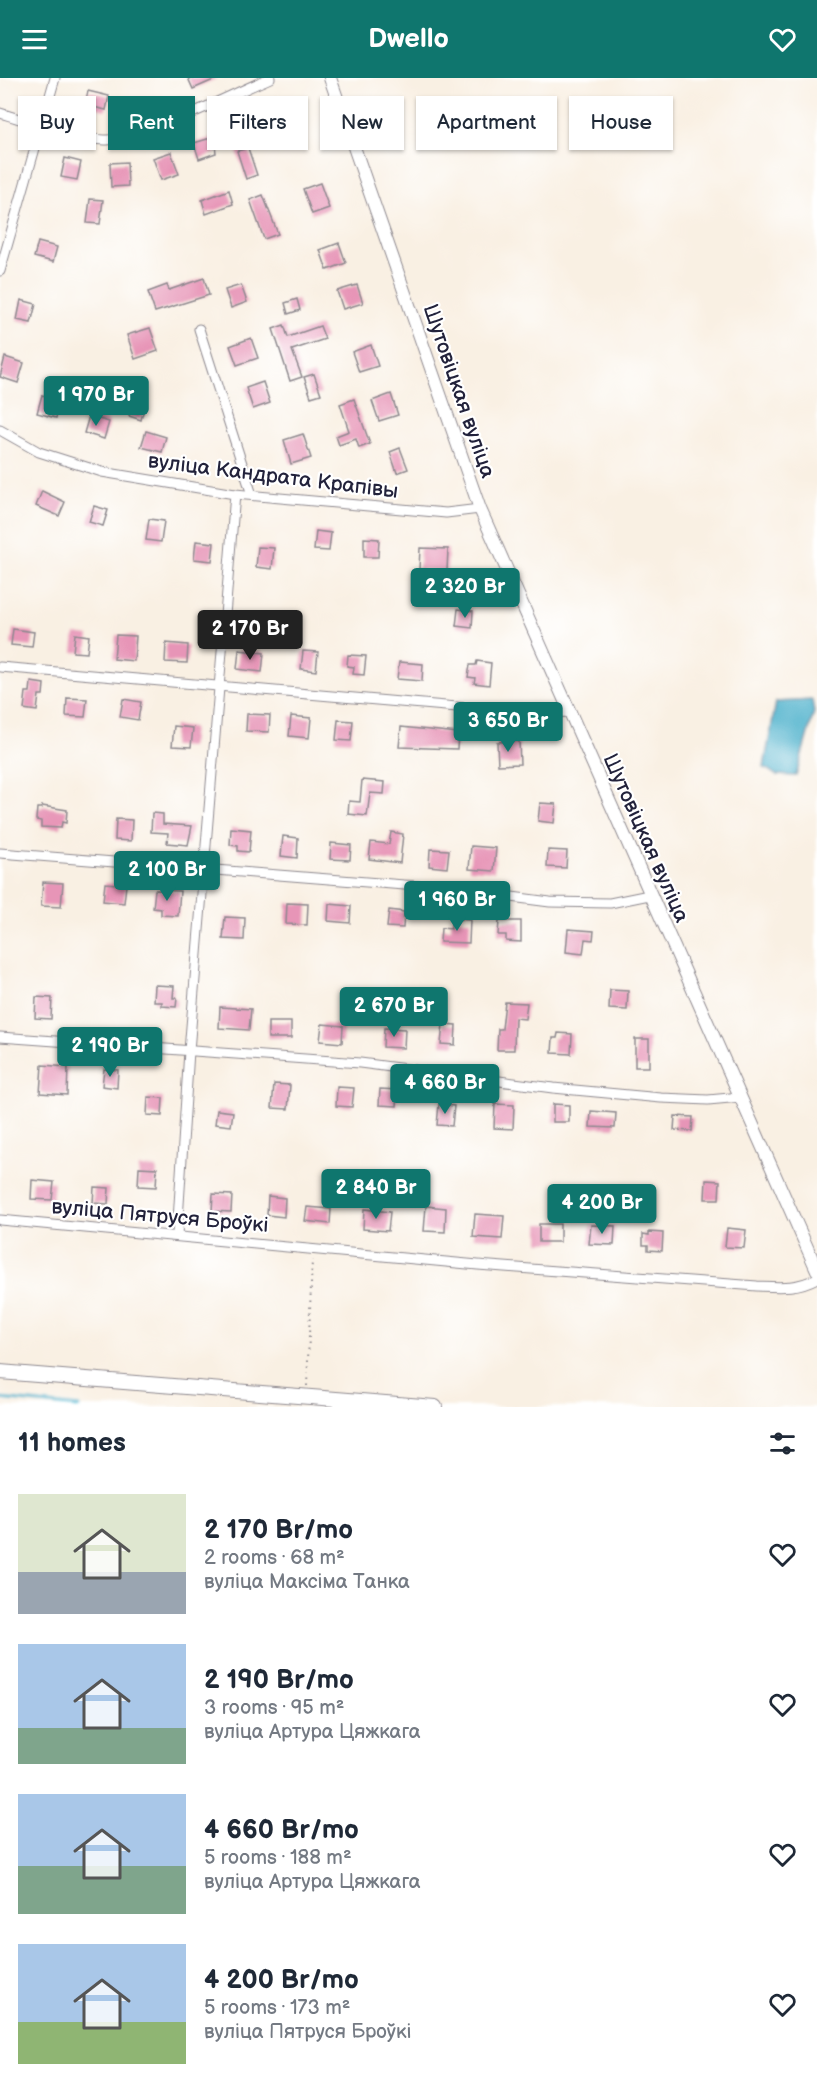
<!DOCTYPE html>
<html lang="en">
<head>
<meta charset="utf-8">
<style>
	:root { --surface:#fff; --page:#f2f2f3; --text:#1f2937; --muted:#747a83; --accent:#0f766e }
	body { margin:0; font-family:"Balsamiq Sans",sans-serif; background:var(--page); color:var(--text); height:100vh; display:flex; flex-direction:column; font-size:22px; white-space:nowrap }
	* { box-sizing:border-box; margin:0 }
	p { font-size:20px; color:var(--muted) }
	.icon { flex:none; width:33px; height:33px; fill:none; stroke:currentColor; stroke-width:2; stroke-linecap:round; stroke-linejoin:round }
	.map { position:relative; height:1329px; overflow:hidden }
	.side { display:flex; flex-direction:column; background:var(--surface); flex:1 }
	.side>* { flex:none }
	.top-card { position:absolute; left:18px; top:18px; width:782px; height:54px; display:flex; gap:12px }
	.price { position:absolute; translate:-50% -51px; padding:0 14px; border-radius:6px; background:var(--accent); color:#fff; font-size:20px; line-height:39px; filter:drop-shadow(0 2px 3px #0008) }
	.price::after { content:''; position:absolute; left:50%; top:36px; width:18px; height:14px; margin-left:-9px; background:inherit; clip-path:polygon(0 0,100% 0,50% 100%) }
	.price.selected { background:#222; color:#fff }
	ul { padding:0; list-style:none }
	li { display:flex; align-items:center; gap:18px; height:150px; padding:0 18px }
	li span { display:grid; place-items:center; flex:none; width:168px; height:120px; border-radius:0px; color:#555 }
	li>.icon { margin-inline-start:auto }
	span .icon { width:72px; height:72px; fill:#fffc; stroke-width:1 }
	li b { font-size:26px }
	h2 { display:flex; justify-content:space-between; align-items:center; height:72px; padding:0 18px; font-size:26px }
	.chip { padding:0 21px; border-radius:0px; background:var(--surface); box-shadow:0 2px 4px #0004; font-size:21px; line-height:54px }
	.chip.selected { background:var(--accent); color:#fff }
	header { display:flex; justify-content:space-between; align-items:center; height:78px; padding:0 18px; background:var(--accent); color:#fff; font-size:27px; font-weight:700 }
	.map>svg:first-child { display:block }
	.water { fill:#4cb0cb; stroke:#376983; stroke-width:1.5 }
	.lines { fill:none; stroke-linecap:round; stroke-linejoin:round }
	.stream { stroke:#4cb0cb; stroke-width:3 }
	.building { fill:#e795b7 }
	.street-casing { stroke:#8e898f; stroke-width:11 }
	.secondary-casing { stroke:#8e898f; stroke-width:14 }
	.primary-casing { stroke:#8e898f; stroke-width:16 }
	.path { stroke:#8e898f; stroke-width:2; stroke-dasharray:1.5 4.5; stroke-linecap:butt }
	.street { stroke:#fff; stroke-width:9 }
	.secondary { stroke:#fff; stroke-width:12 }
	.primary { stroke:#fff; stroke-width:14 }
	.labels { text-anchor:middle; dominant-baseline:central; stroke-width:4.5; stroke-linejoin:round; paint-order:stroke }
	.street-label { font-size:21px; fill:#22223b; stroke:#fff }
</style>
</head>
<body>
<header><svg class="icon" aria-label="menu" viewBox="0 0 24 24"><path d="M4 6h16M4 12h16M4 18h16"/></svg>Dwello<svg class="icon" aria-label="heart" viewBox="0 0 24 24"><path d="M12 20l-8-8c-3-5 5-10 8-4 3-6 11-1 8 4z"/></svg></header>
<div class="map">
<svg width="817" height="1329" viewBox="0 0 817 1329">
	<rect width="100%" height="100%" fill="#fff"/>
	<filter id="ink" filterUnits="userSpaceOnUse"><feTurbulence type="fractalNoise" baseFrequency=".0167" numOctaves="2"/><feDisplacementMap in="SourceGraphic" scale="12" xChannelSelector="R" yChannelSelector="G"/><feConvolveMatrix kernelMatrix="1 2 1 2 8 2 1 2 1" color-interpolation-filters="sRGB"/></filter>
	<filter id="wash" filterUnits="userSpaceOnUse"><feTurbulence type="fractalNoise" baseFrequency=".008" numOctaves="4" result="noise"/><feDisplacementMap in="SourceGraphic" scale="24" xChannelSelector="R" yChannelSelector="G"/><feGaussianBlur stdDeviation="1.35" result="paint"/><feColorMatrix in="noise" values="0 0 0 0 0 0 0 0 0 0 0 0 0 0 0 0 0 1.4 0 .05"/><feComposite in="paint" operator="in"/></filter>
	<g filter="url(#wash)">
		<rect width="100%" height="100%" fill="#f9f0e3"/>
		<path class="water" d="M812,622l2,12 -18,64 -20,-1 -12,-8 12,-65z"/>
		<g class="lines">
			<path class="stream" d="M0,1321l79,8"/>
		</g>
		<g id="blocks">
			<g class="building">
				<path d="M188,0h30l-25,11z"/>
				<path d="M88,13l21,5 -3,14 -21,-5z"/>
				<path d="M266,39l7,18 -16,6 -7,-18z"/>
				<path d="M214,59l2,16 -17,6 -5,-16z"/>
				<path d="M248,70l9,27 -11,4 -9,-28z"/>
				<path d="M171,74l8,22 -18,6 -8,-22z"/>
				<path d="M65,80l16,4 -4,18 -16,-3z"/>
				<path d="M127,84l1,24 -17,1 -1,-24z"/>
				<path d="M320,105l9,25 -17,6 -9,-25z"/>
				<path d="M229,112l4,14 -27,10 -4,-14z"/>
				<path d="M263,117l15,39 -14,5 -14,-39z"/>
				<path d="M90,121l13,1 -3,24 -13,-1z"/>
				<path d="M38,164l19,5 -4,15 -19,-5z"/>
				<path d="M339,165l7,20 -19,7 -7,-20z"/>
				<path d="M204,200l5,17 -54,17 -7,-20 19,-7 2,5z"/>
				<path d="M241,207l6,17 -16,6 -6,-18z"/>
				<path d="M357,207l6,18 -20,6 -6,-18z"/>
				<path d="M297,221l3,11 -12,4 -3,-11z"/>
				<path d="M21,222l15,4 -5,19 -14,-3z"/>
				<path d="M284,247l4,12 32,-11 5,13 -33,11 10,27 -12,4 -17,-52z"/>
				<path d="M150,250l8,23 -23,8 -8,-24z"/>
				<path d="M251,260l7,20 -21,7 -7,-19z"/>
				<path d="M371,267l7,21 -19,6 -7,-20z"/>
				<path d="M5,279l19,6 -6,20 -18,-6z"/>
				<path d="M314,296l7,20 -10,3 -7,-20z"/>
				<path d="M263,304l7,21 -17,6 -7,-21z"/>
				<path d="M391,316l7,21 -19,6 -7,-20z"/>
				<path d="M42,317l19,5 -5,18 -19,-5z"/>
				<path d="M133,319l13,4 -5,19 -12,-4z"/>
				<path d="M354,321l16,45 -11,4 -3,-9 -17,6 -3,-9 13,-5 -9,-27z"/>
				<path d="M89,338l20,6 -5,17 -20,-6z"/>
				<path d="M146,353l20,6 -4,15 -21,-5z"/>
				<path d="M303,356l8,24 -20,6 -7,-24z"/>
				<path d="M400,370l8,21 -11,4 -7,-21z"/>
				<path d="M42,413l23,11 -6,14 -23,-10z"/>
				<path d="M94,428l14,4 -5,16 -14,-4z"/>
				<path d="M149,441l15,2 -3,21 -15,-2z"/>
				<path d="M316,453l15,2 -2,18 -15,-1z"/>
				<path d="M364,460l15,1 -1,18h-14z"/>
				<path d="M196,463l18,2 -2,18 -18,-2z"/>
				<path d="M258,469l16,1 -2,21 -16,-2z"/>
				<path d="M420,470l28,1 -1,22 -28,-2z"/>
				<path d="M458,531l15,2 -1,17 -16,-2z"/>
				<path d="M13,551l21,3 -2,15 -21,-2z"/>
				<path d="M75,556l14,2 -2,17 -14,-1z"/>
				<path d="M116,557l20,1 -2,25 -20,-2z"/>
				<path d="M166,565l22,2 -1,18 -22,-1z"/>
				<path d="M239,572l25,3 -2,19 -25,-3z"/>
				<path d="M303,573l15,1 -2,19 -15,-2z"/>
				<path d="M348,577l18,1 -2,19 -11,-1 1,-7 -7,-1z"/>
				<path d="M477,583l14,2 -2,22 -15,-2 1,-5 -7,-1 2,-12h6z"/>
				<path d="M399,584l24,2 -1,17 -25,-2z"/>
				<path d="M31,604l13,2 -1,11h-4l-2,16 -13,-2 2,-17h4z"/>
				<path d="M67,620l20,1 -2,18 -19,-1z"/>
				<path d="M123,621l18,3 -3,18 -18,-3z"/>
				<path d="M247,636l23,1 -1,17 -23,-1z"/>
				<path d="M291,638l20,2 -2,20 -20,-2z"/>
				<path d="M338,642l15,1 -2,20 -15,-1z"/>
				<path d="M174,648l19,2 -2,19 -19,-1z"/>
				<path d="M401,649l57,6 -1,16 -58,-2z"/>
				<path d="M519,663l1,23 -22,1 -1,-23z"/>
				<path d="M362,702l23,2 -1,12 -14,-1 -3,23 -19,-2 1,-13 11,1z"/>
				<path d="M540,725l16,1 -2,19 -16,-2z"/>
				<path d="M42,728l25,4 -1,13 -4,-1 -1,6 -20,-1v-6l-5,-1 1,-12h5z"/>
				<path d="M152,735l11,1v10l29,2 -4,19 -21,-2 1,-10 -17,-1z"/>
				<path d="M116,741l16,1 -1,21 -16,-1z"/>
				<path d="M231,750l20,2 -2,22 -11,-1v-5l-8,-1z"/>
				<path d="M391,754l12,2 -3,29 -31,-4 2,-17 18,2z"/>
				<path d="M283,758l15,2 -1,20 -16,-2z"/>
				<path d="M331,765l20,2 -1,15 -20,-1z"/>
				<path d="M471,768l25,2 -2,23 -25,-2z"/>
				<path d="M430,771l19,1 -2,18 -18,-2z"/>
				<path d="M548,772l19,1 -1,17 -19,-1z"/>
				<path d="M43,804l20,1 -2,24 -20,-1z"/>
				<path d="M105,805l21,2 -2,18 -21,-2z"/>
				<path d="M155,812l25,1 -2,25 -17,-1v-6l-8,-1z"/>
				<path d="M287,825l21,1 -1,21 -21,-1z"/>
				<path d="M329,826l22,2 -1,17 -22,-2z"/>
				<path d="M389,832l15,2 -1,16 -16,-1z"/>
				<path d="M225,839l20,1 -1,22 -21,-1z"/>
				<path d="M451,841l19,1 -1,23 -29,-1 1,-14 10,1z"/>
				<path d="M499,843h22v21l-15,-1v-6h-8z"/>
				<path d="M568,851l26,2 -1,9 -8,-1 -2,15 -17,-2z"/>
				<path d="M155,907l19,1 -1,12h4l-1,9 -14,-1v-4h-8z"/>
				<path d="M610,912l18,1 -1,19 -18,-1z"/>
				<path d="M36,919l16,1 -1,21 -16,-1z"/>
				<path d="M505,924l22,1 -2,16 -10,-1 -1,32h-17l1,-21h4z"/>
				<path d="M220,929l31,2 -2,21 -30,-2z"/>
				<rect x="268" y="944" width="23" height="16"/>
				<path d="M322,946l21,2 -1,17 -22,-2z"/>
				<path d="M443,946l13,1 -1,20 -14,-1z"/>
				<path d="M384,950l21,1 -1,19 -21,-1z"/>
				<path d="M558,955l14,1 -1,20 -19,-1 1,-15h4z"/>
				<rect x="635" y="961" width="14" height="28"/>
				<path d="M42,987l26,2 -1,28 -27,-2z"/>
				<path d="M104,991l14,1 -1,18 -15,-2z"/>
				<path d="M274,1006l16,1 -2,24 -16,-1z"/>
				<path d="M337,1009l17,1 -2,19 -16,-1z"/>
				<path d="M380,1011l18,1 -1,16 -18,-1z"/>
				<path d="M148,1019l15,1 -1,18 -15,-1z"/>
				<path d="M439,1026l15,2 -2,20 -15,-1z"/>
				<path d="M495,1026l19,1 -1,24 -19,-1z"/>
				<path d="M553,1026l16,1v17h-16z"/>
				<path d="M217,1032l16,2 -2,14 -16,-2z"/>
				<path d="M591,1033l25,2 -1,15 -25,-1z"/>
				<path d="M675,1038l18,1 -1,14 -18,-1z"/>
				<path d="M139,1089l18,1 -1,19 -18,-1z"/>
				<path d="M32,1102l22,2 -2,18 -21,-1z"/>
				<path d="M706,1102l14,1 -1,18h-14z"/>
				<path d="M94,1109l15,1 -1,16 -15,-1z"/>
				<path d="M213,1116l19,1 -1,17 -19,-1z"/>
				<path d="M268,1118l17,2 -1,19 -17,-2z"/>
				<path d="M426,1128l20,2 -1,24 -21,-1z"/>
				<path d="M307,1129l24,2 -1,15 -25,-3z"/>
				<path d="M364,1131l26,3 -2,19 -25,-2z"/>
				<path d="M475,1136l29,2 -2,23 -29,-2z"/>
				<rect x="539" y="1146" width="21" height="18"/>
				<path d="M591,1147l24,1 -1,19 -25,-1z"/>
				<path d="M727,1150l19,2 -2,18 -19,-1z"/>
				<path d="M649,1154l14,1 -1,18 -14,-1v-5h-5v-11l6,1z"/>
			</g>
		</g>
	</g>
	<g filter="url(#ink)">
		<use href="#blocks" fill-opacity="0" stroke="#8e898f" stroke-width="1.5"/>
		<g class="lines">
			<defs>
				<g id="street">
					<path d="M0,35c28,8 80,28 107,27 41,-2 123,-45 163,-62"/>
					<path d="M0,193l55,-193"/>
					<path d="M199,251l53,166"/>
					<path d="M0,352l39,22 63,20 133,22 211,19 34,-4"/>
					<path d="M0,589l537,47 31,-2"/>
					<path d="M0,775l442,35 108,14 60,1 39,-8"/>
					<path d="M0,959l360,26 193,25 108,10 47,2 33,-3"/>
					<path d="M0,1142l478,45 279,21c22,1 40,3 60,-8"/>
					<path d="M177,1157l12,-184 46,-557"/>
				</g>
				<path id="secondary" d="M330,0l150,431 337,761"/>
				<path id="primary" d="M0,1294l435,35"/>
			</defs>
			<use href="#street" class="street-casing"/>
			<use href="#secondary" class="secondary-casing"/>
			<use href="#primary" class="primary-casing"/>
			<path class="path" d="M307,1308l5,-126"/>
			<use href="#street" class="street"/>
			<use href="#secondary" class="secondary"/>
			<use href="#primary" class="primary"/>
		</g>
	</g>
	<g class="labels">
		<g class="street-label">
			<text transform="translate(459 313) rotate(71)">Шутовіцкая вуліца</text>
			<text transform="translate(273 398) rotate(7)">вуліца Кандрата Крапівы</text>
			<text transform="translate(646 760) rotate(66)">Шутовіцкая вуліца</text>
			<text transform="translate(160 1138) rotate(5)">вуліца Пятруся Броўкі</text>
		</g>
	</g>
</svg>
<b class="price" style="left:96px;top:349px">1 970 Br</b>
<b class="price" style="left:465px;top:541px">2 320 Br</b>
<b class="price selected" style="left:250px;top:583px">2 170 Br</b>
<b class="price" style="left:508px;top:675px">3 650 Br</b>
<b class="price" style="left:167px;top:824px">2 100 Br</b>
<b class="price" style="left:457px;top:854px">1 960 Br</b>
<b class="price" style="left:394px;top:960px">2 670 Br</b>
<b class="price" style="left:110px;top:1000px">2 190 Br</b>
<b class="price" style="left:445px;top:1037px">4 660 Br</b>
<b class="price" style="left:376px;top:1142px">2 840 Br</b>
<b class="price" style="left:602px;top:1157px">4 200 Br</b>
<div class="top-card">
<a class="chip">Buy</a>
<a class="chip selected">Rent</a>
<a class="chip">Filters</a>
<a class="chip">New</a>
<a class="chip">Apartment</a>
<a class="chip">House</a>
</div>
</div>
<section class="side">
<h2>11 homes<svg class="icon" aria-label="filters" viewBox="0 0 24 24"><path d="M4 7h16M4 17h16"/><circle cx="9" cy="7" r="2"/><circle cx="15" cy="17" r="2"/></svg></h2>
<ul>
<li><span style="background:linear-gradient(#dfe7d0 65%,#9aa5b1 0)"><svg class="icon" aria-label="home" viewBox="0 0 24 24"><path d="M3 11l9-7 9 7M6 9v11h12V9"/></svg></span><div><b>2 170 Br/mo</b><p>2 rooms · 68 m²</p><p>вуліца Максіма Танка</p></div><svg class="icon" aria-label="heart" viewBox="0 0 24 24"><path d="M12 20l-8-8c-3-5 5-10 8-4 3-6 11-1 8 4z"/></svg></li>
<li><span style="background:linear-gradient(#a9c7e8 70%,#7fa58c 0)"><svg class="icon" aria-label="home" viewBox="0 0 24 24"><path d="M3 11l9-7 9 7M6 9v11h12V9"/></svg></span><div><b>2 190 Br/mo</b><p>3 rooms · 95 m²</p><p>вуліца Артура Цяжкага</p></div><svg class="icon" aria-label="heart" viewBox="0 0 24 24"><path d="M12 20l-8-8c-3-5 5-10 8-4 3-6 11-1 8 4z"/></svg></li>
<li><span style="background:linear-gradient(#a9c7e8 60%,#7fa58c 0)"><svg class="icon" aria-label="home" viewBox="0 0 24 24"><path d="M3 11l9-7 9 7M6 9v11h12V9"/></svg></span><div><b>4 660 Br/mo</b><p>5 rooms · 188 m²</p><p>вуліца Артура Цяжкага</p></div><svg class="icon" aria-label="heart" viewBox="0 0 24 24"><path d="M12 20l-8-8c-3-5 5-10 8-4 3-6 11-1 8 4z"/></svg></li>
<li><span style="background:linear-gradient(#a9c7e8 65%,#8fb573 0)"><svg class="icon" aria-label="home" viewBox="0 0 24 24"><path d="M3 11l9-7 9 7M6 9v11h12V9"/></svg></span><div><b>4 200 Br/mo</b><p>5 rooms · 173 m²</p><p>вуліца Пятруся Броўкі</p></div><svg class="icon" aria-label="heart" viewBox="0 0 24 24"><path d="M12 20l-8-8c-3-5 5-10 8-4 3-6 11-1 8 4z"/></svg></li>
</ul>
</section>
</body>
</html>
